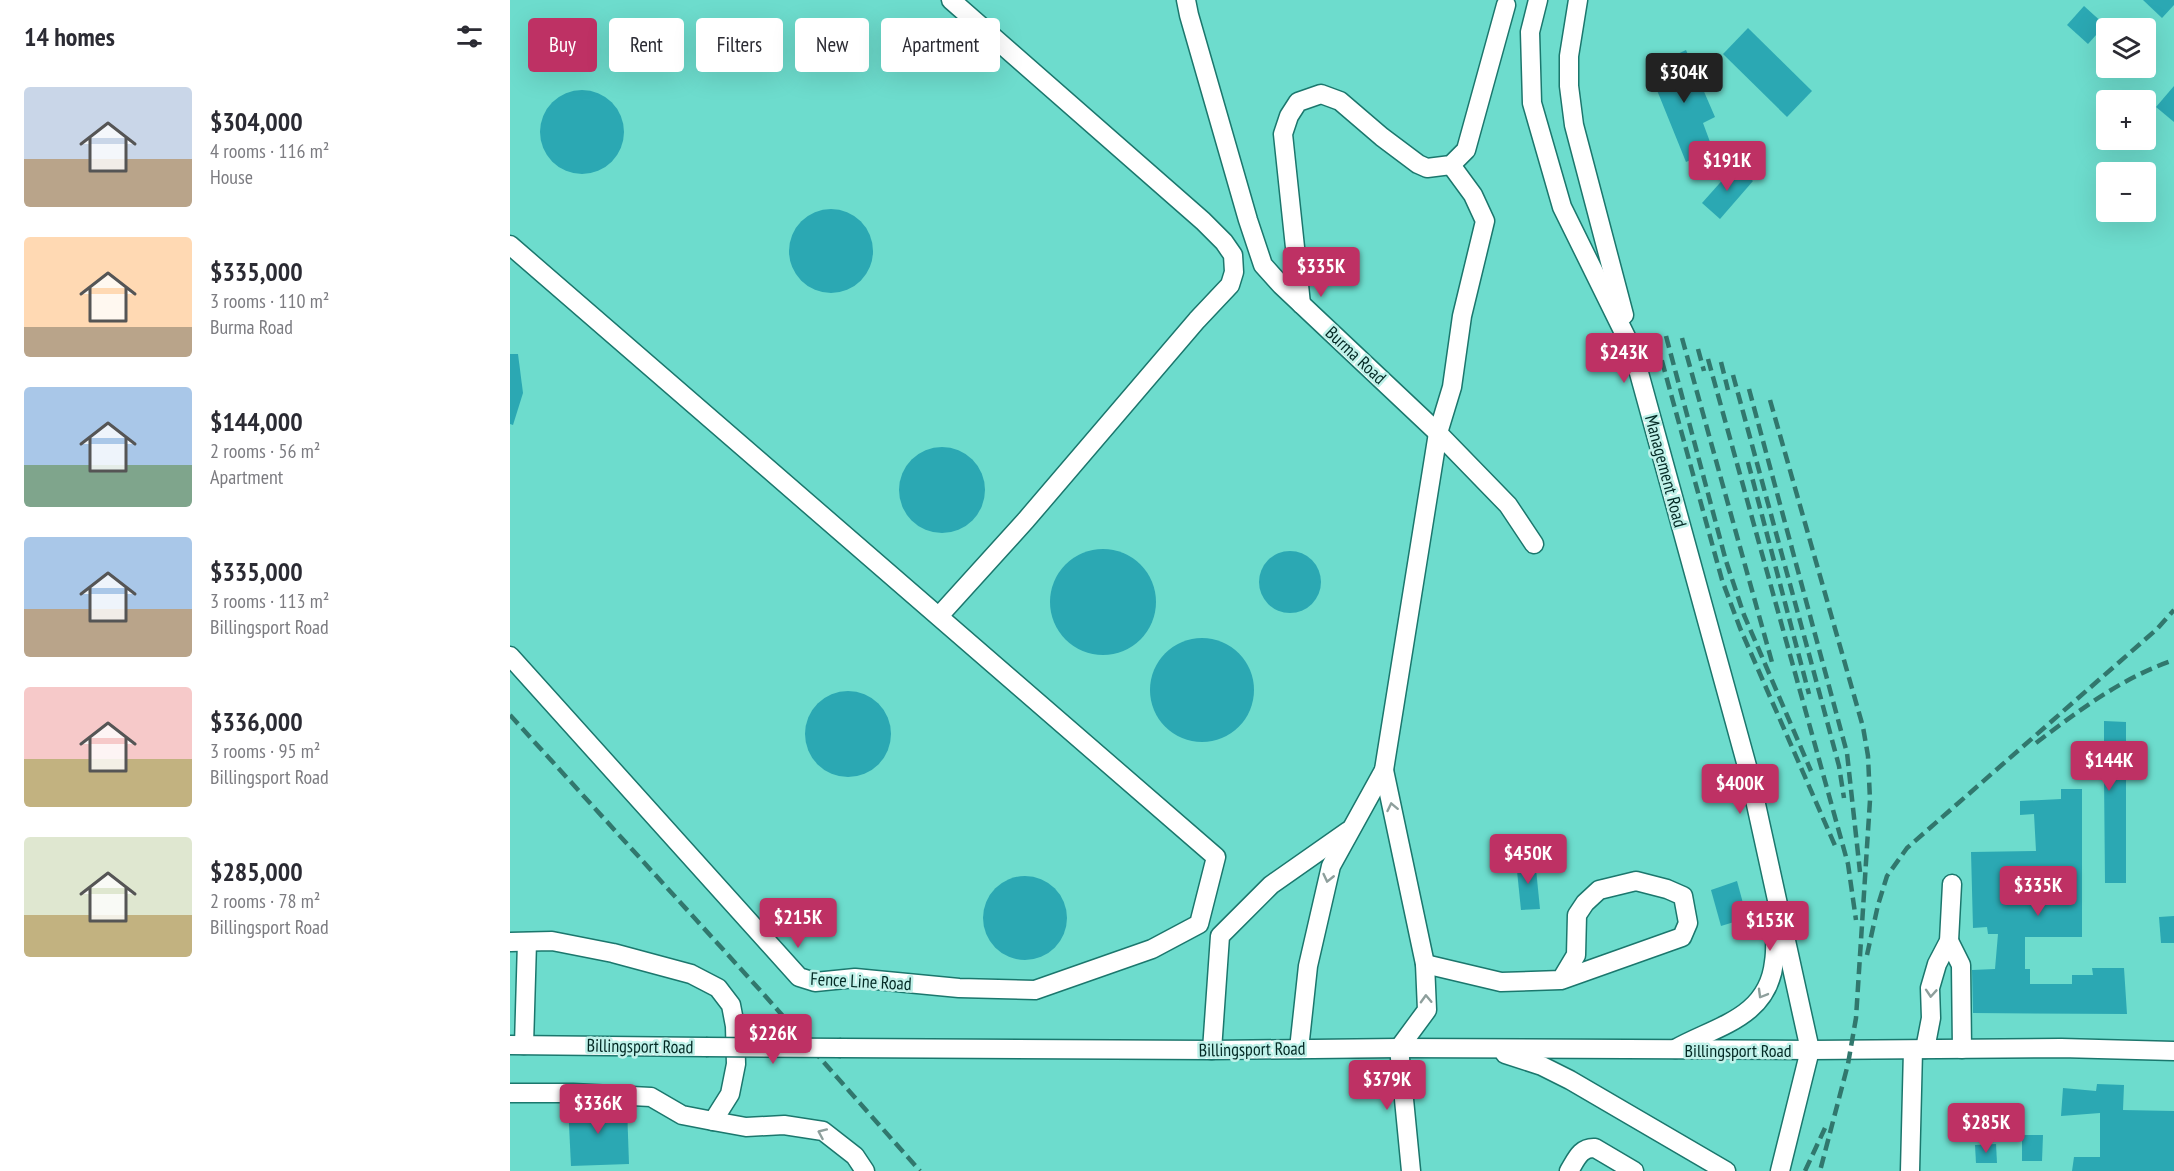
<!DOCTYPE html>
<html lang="en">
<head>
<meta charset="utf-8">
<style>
	:root { --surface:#fff; --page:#f2f2f3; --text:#2b2b33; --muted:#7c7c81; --accent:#be3164 }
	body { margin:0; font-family:"PT Sans Narrow",sans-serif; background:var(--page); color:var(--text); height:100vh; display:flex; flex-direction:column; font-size:22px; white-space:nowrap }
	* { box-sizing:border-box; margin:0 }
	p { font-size:20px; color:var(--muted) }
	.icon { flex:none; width:33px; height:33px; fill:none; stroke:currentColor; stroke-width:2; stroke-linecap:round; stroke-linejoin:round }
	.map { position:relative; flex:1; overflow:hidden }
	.details { display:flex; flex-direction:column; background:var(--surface); width:510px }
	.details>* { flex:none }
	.banner { position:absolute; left:18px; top:18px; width:570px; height:54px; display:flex; gap:12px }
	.buttons { position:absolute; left:1586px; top:18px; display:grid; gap:12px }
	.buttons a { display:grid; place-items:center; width:60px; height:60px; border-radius:6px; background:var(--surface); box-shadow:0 6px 24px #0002; font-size:30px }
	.price { position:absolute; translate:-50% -51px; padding:0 14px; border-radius:6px; background:var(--accent); color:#fff; font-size:20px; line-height:39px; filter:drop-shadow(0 2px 3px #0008) }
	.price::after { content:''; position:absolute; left:50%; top:36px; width:18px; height:14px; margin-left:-9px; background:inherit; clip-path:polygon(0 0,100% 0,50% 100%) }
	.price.current { background:#222; color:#fff }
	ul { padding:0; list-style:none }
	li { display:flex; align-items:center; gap:18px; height:150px; padding:0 24px }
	li span { display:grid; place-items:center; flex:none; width:168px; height:120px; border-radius:6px; color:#555 }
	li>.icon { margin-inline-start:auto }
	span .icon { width:72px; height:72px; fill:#fffc; stroke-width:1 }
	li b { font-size:26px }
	h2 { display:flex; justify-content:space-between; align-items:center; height:72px; padding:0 24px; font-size:26px }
	.chip { padding:0 21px; border-radius:6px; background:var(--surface); box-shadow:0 6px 24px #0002; font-size:21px; line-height:54px }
	.chip.current { background:var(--accent); color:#fff }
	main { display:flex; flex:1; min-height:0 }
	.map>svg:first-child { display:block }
	.building { fill:#2ba8b3 }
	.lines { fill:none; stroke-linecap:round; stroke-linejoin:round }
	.minor-casing { stroke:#1b776d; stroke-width:21 }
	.minor { stroke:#fff; stroke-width:18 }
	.rail { stroke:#31776d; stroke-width:4.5; stroke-dasharray:12 6; stroke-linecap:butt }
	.minor-bridge-casing { stroke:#1b776d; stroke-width:21; stroke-linecap:butt }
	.minor-bridge { stroke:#fff; stroke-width:18 }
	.oneway { stroke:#8e9f9c }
	.labels { text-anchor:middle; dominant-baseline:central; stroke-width:5; stroke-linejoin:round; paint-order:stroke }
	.street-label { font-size:18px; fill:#032924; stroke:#c0f2ea }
</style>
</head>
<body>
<main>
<section class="details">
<h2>14 homes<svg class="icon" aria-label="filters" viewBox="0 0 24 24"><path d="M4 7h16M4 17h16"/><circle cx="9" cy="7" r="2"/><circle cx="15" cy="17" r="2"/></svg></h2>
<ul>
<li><span style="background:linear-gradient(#c9d6e8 60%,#b9a48a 0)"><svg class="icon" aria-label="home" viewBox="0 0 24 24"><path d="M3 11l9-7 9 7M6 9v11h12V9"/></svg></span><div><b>$304,000</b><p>4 rooms · 116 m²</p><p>House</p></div></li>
<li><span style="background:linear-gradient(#ffd9b3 75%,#b9a48a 0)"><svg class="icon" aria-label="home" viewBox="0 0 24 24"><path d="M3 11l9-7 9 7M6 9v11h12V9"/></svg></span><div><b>$335,000</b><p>3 rooms · 110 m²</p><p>Burma Road</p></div></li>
<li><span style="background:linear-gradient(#a9c7e8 65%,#7fa58c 0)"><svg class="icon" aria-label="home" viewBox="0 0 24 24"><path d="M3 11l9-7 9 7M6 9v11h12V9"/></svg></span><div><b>$144,000</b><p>2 rooms · 56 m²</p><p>Apartment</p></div></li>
<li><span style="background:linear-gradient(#a9c7e8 60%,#b9a48a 0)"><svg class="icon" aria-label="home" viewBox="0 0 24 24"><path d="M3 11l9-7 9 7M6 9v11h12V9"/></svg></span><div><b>$335,000</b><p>3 rooms · 113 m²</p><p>Billingsport Road</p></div></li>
<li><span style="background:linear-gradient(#f6c9c9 60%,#c2b280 0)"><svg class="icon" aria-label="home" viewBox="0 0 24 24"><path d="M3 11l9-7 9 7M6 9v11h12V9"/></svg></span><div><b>$336,000</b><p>3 rooms · 95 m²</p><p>Billingsport Road</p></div></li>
<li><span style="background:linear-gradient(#dfe7d0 65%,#c2b280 0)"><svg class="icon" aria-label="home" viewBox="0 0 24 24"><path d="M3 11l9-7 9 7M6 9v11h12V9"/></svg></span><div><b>$285,000</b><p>2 rooms · 78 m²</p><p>Billingsport Road</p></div></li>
</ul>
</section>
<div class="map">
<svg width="1664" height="1171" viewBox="0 0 1664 1171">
	<rect width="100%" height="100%" fill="#6ddccd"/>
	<g class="building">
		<path d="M1633,0h31v5l-12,13z"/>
		<path d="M1574,6l21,19 -17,19 -21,-19z"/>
		<path d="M1238,28l64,63 -25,26 -64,-63z"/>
		<path d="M1176,50l29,67 -12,6 10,27 -27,12 -38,-94z"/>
		<path d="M1664,86v36l-18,-15z"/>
		<circle cx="72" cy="132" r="42"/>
		<path d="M1225,166l18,15 -33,38 -18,-16z"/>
		<circle cx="321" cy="251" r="42"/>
		<path d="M0,354h8l5,39 -10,32 -3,-1z"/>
		<circle cx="432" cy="490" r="43"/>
		<circle cx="593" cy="602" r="53"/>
		<circle cx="780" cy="582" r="31"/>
		<circle cx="692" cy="690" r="52"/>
		<circle cx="338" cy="734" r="43"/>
		<path d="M1594,721l22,1v161h-21l-1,-107 -31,-1 1,-33 30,1z"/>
		<path d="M1551,789h21v148h-57v32h5v15h42v-9h21l-1,-7h32l3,46 -154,-1 -1,-43 23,-1 3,-35h-10l-1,-7 -14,1 -2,-76 65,-1 -2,-37 -14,1v-14l41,-2z"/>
		<path d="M1025,859l5,50 -19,1 -5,-49z"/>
		<circle cx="515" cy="918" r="42"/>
		<path d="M1227,881l10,37 -26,8 -10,-36z"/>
		<path d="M1664,916v27h-13l-2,-26z"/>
		<path d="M1587,1084l27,1 -1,25 51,1v60h-102l2,-14h26v-44l-39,3 2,-28 33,3z"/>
		<path d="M58,1104l59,3 2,57 -58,2z"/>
		<path d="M1512,1135h21l-1,26h-20z"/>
		<path d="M1486,1144l1,19h-21l-1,-18z"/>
	</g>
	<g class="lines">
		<defs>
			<g id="minor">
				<path d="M676,0l3,15 59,205 15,45 18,20 157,148 70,72 26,39"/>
				<path d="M1028,0l-8,32 2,71 30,104 71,144 117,426 60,273 -30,121"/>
				<path d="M1068,0l-9,56v30l5,39 50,190"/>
				<path d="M0,245l706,612 -17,67 -47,25 -117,41 -76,-2 -104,-10 -40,4 -16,-5 -289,-321"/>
				<path d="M791,304l-18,-170 6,-18 9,-14 23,-8 19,7 42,36 36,27 9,4 24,-3 15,-15 40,-145"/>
				<path d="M429,616l87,-96 171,-200 33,-35 4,-13 -1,-17 -9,-13 -21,-21 -252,-221"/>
				<path d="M874,770l41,194 2,46 -28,38 12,123"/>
				<path d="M1439,941l12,24 1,84"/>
				<path d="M0,942l42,-1 61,12 78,21 27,14 13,17 4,21 1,38 -6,30 -17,27"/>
				<path d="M915,964l76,18 60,-2 121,-43 6,-14 -5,-27 -16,-7 -31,-8 -37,9 -14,13 -8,12 -1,40 -15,25"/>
				<path d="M0,1045l196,2"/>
				<path d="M14,1045l3,-103"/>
				<path d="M331,1048l371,2 187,-2 411,2 251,-2 113,3"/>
				<path d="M789,1049l9,-83 23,-100 53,-96 54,-337 14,-46 10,-71 23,-95 -12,-26 -22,-30"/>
				<path d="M1165,1049c41,-23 93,-31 99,-87 2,-12 1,-24 1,-37"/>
				<path d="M1415,1049l6,-31 -1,-30 7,-24 12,-23 3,-57"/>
				<path d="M702,1050l8,-114 51,-51 77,-54"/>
				<path d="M995,1054l37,12 28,14 156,91"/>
				<path d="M0,1093h63l78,4 31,18 31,6 33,6 38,-2 39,6 32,25 10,15"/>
				<path d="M1059,1171c7,-11 11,-24 26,-23l39,23"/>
				<path d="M1400,1171l3,-121"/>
			</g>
		</defs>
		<use href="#minor" class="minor-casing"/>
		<use href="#minor" class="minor"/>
		<g class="rail">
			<path d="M1156,336l60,225 18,54 67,156"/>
			<path d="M1172,338l91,328"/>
			<path d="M1147,343l65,237 18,48 96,220"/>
			<path d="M1188,349l6,22"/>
			<path d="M1198,359l140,505 8,56"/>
			<path d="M1211,362l7,28"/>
			<path d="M1223,375l73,268 33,123 5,32"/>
			<path d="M1239,389l98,364 13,119"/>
			<path d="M1260,400l93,327 5,29 2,44 -14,218 -8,46 -28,107"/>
			<path d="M1238,462l61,232"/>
			<path d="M0,715l249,274 161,182"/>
			<path d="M1526,743c42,-32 87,-66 138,-83"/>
			<path d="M1357,955l11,-50 9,-29 20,-28 250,-219 17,-19"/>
			<path d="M1295,1171l20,-43"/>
		</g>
		<defs>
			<path id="minor-bridge" d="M196,1047l135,1"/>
		</defs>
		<use href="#minor-bridge" class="minor-bridge-casing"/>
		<use href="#minor-bridge" class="minor-bridge"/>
	</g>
	<defs><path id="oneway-chevron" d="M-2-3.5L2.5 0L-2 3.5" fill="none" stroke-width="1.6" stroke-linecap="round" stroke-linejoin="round" transform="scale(1.5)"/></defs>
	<g class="oneway">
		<use href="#oneway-chevron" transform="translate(882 807) rotate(-102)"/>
		<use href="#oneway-chevron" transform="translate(818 878) rotate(103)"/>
		<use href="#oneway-chevron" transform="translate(1421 993) rotate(94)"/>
		<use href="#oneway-chevron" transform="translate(1252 994) rotate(120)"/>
		<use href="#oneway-chevron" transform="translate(916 999) rotate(-92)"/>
		<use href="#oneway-chevron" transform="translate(312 1133) rotate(-156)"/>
	</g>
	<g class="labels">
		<g class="street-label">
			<text transform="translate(846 355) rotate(43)">Burma Road</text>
			<text transform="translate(1156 471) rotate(75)">Management Road</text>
			<text transform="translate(351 981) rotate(3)">Fence Line Road</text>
			<text transform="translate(130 1046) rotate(1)">Billingsport Road</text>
			<text transform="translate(742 1049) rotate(-1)">Billingsport Road</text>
			<text x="1228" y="1050">Billingsport Road</text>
		</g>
	</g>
</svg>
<div class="buttons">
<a><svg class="icon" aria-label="layers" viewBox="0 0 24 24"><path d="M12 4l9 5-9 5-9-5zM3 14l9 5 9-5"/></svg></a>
<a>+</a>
<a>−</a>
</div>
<b class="price current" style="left:1174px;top:104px">$304K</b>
<b class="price" style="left:1217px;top:192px">$191K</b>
<b class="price" style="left:811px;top:298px">$335K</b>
<b class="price" style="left:1114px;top:384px">$243K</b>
<b class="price" style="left:1599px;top:792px">$144K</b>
<b class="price" style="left:1230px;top:815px">$400K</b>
<b class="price" style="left:1018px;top:885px">$450K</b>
<b class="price" style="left:1528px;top:917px">$335K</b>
<b class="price" style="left:288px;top:949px">$215K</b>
<b class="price" style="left:1260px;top:952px">$153K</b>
<b class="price" style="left:263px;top:1065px">$226K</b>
<b class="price" style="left:877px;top:1111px">$379K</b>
<b class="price" style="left:88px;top:1135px">$336K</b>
<b class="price" style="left:1476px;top:1154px">$285K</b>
<div class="banner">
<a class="chip current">Buy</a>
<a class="chip">Rent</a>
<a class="chip">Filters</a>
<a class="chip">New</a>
<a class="chip">Apartment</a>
</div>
</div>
</main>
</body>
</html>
